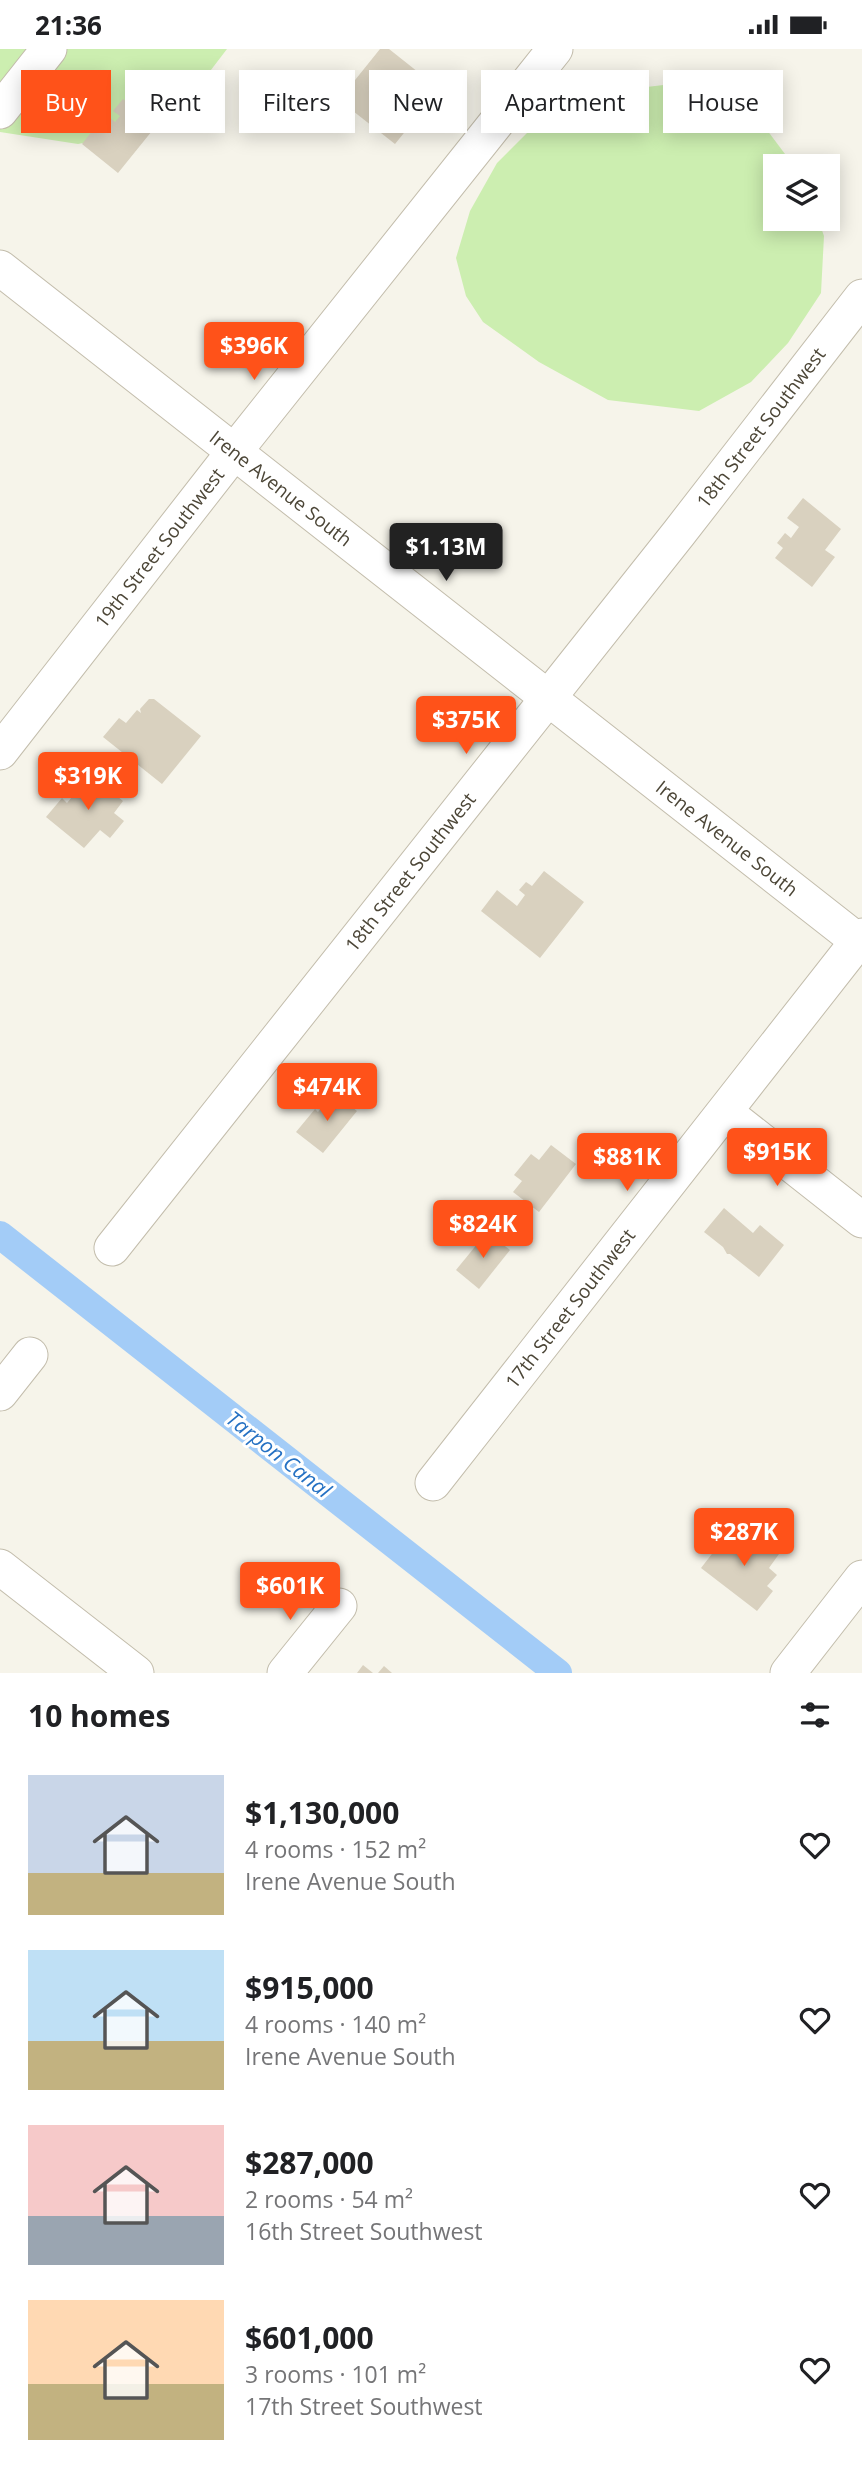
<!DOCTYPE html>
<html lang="en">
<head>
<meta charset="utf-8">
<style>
	:root { --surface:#fff; --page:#f6f6f6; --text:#202124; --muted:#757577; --accent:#ff5219 }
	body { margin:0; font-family:"Open Sans",sans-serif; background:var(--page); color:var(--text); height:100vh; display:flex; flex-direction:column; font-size:26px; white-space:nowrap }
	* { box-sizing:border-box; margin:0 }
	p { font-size:23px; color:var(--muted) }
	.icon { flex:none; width:38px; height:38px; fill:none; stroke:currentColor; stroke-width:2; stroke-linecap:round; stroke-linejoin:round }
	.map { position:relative; height:1624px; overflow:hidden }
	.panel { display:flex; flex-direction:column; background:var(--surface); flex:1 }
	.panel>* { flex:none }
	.top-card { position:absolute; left:21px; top:21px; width:821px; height:63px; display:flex; gap:14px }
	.buttons { position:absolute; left:763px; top:105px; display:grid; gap:14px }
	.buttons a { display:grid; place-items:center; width:77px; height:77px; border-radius:0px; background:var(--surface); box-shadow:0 4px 18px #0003; font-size:35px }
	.price { position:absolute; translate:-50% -60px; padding:0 16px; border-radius:7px; background:var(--accent); color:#fff; font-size:23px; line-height:46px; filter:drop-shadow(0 2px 4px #0008) }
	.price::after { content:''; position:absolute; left:50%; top:42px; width:21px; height:16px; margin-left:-10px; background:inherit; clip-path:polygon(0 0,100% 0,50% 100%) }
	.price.on { background:#222; color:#fff }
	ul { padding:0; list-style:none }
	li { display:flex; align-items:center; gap:21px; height:175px; padding:0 28px }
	li span { display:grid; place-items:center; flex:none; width:196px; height:140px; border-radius:0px; color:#555 }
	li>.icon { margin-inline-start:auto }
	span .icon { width:84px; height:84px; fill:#fffc; stroke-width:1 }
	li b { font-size:30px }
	h2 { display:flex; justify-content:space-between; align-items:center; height:84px; padding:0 28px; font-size:30px }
	.tag { padding:0 24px; border-radius:0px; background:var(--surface); box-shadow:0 4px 18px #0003; font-size:24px; line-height:63px }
	.tag.on { background:var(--accent); color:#fff }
	.status { display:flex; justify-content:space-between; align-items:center; height:49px; padding:0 35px; background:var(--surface); direction:ltr }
	.status svg { height:19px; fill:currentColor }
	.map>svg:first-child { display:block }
	.green { fill:#cceeb0 }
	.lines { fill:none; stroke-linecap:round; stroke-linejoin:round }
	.canal { stroke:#a3ccf7; stroke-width:28 }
	.building { fill:#d9d1bf }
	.minor-casing { stroke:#c3bdac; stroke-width:37 }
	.minor { stroke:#fff; stroke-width:35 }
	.labels { text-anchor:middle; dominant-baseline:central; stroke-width:6; stroke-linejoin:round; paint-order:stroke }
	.street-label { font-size:19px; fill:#4c4637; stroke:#fff }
	.water-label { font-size:21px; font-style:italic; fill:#2571c3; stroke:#fff }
</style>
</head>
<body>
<div class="status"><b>21:36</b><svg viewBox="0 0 49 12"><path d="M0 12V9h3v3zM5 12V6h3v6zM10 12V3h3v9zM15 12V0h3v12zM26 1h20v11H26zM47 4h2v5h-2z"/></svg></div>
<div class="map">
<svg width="862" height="1624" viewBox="0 0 862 1624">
	<rect width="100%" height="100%" fill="#f6f4ea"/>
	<g class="green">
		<path d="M0,0h227l-49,64 -29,4 -36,20 -35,7 -78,-12z"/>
		<path d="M672,35l48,13 47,33 27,36h-19v53h43l6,17 -3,57 -33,50 -37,39 -52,29 -91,-11 -69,-38 -56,-40 -17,-26 -10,-38 14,-47 27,-48 36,-36 46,-24 42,-13z"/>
	</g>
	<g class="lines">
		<path class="canal" d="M0,1186l558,438"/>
	</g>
	<g class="building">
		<path d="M380,0h9l29,23 -15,19 6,4 -13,16 16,12 -17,21 -56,-44z"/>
		<path d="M123,50l33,27 -38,47 -36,-29 15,-19 3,3 9,-11 6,5 5,-6 -7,-5z"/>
		<path d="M803,449l38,31 -16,21 10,7 -23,30 -37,-29 8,-10 -6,-5 8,-10 6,5 8,-11 -12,-9z"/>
		<path d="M149,650h5l47,37 -39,48 -59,-47 16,-19 7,5 11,-13 4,3 -1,-4z"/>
		<path d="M91,726l32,26 -9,12 10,8 -14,17 -10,-8 -16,18 -38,-31 16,-19 5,5 10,-12 -4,-3 6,-7 4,3z"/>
		<path d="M544,822l40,31 -44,56 -59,-47 16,-21 20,16 8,-11 -6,-5 7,-8 6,4z"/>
		<path d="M334,1044l23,18 -34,42 -27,-21 19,-23 3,3z"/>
		<path d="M551,1096l25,19 -37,48 -26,-20 9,-11 -8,-6 17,-21 8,6z"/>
		<path d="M724,1159l29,25 7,-8 24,20 -25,32 -29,-23h-3l-4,-7 -19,-15z"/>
		<path d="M487,1183l23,18 -31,39 -23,-19z"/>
		<path d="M747,1480l32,25 -10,14 8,7 -10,11 6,5 -16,20 -56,-43 28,-36 10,8z"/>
		<path d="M363,1616l10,8h-16z"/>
		<path d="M384,1617l8,7h-14z"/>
	</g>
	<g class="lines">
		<defs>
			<g id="minor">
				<path d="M0,62l49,-62"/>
				<path id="s1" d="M0,219l858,673"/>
				<path id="s2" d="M0,703l234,-300 321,-403"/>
				<path d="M726,1064l136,107"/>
				<path id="s3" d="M112,1199l567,-715 183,-236"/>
				<path d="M0,1344l30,-38"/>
				<path id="s4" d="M433,1434l429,-547"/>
				<path d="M0,1518l136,106"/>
				<path d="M285,1624l54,-67"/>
				<path d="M788,1624l74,-95"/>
			</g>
		</defs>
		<use href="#minor" class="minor-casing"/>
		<use href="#minor" class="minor"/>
	</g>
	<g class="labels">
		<g class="street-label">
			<text stroke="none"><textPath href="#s3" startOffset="1046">18th Street Southwest</textPath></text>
			<text stroke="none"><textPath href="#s1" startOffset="357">Irene Avenue South</textPath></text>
			<text stroke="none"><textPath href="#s2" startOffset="259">19th Street Southwest</textPath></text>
			<text stroke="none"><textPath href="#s1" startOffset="924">Irene Avenue South</textPath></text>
			<text stroke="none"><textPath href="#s3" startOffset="480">18th Street Southwest</textPath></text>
			<text stroke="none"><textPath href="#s4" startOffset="222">17th Street Southwest</textPath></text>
		</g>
		<g class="water-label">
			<text transform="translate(279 1405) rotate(38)">Tarpon Canal</text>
		</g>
	</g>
</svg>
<div class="buttons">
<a><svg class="icon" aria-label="layers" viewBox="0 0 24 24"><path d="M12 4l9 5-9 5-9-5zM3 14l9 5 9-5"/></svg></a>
</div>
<b class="price" style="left:254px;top:333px">$396K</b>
<b class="price on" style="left:446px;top:534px">$1.13M</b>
<b class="price" style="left:466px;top:707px">$375K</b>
<b class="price" style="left:88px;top:763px">$319K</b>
<b class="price" style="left:327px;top:1074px">$474K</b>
<b class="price" style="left:777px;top:1139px">$915K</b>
<b class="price" style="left:627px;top:1144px">$881K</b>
<b class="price" style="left:483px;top:1211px">$824K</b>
<b class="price" style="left:744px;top:1519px">$287K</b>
<b class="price" style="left:290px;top:1573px">$601K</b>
<div class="top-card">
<a class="tag on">Buy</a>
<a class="tag">Rent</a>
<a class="tag">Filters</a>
<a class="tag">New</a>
<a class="tag">Apartment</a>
<a class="tag">House</a>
</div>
</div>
<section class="panel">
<h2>10 homes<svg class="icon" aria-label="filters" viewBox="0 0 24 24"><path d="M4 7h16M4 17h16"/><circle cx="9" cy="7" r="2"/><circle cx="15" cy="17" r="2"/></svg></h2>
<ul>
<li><span style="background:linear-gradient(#c9d6e8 70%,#c2b280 0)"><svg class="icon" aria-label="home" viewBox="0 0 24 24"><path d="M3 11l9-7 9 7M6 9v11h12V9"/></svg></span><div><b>$1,130,000</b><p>4 rooms · 152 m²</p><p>Irene Avenue South</p></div><svg class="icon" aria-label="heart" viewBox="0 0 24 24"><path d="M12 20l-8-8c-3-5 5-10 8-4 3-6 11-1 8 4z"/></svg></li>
<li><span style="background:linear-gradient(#bfe0f5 65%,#c2b280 0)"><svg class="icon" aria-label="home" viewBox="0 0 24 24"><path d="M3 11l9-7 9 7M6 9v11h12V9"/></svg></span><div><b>$915,000</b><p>4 rooms · 140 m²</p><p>Irene Avenue South</p></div><svg class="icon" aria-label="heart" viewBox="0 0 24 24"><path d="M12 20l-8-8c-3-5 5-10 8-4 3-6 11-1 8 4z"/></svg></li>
<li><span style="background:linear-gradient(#f6c9c9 65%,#9aa5b1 0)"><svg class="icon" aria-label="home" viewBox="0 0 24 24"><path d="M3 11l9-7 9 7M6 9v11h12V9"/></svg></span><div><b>$287,000</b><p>2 rooms · 54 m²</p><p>16th Street Southwest</p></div><svg class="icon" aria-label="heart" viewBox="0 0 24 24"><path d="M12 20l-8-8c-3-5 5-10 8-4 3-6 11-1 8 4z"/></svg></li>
<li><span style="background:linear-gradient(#ffd9b3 60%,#c2b280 0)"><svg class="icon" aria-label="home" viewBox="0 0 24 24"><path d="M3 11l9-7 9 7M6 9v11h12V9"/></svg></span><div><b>$601,000</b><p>3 rooms · 101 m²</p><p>17th Street Southwest</p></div><svg class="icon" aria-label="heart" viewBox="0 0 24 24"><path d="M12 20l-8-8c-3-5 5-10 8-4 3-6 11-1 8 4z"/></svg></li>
</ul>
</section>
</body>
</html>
